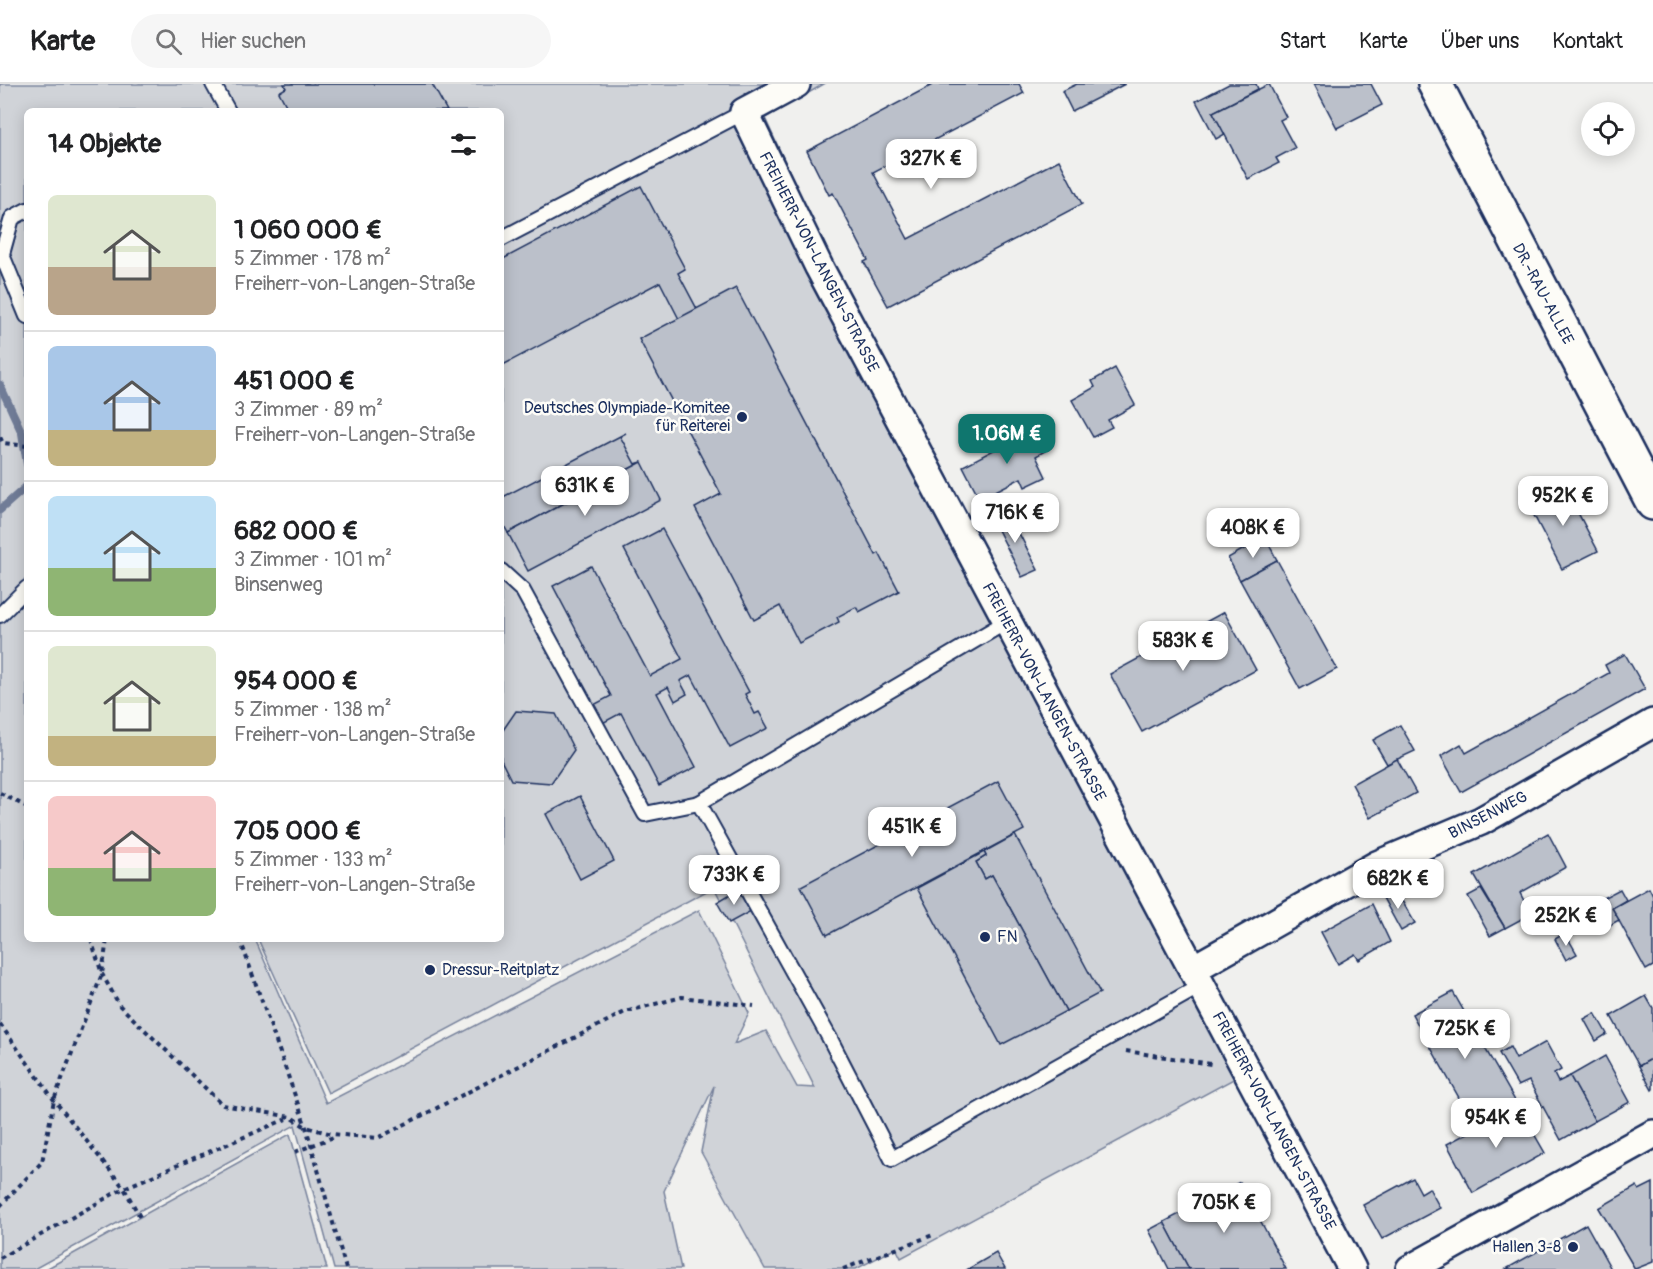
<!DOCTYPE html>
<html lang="de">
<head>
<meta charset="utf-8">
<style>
	:root { --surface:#fff; --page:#f6f6f6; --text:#202124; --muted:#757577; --line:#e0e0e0; --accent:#0f766e }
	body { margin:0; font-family:Pangolin,sans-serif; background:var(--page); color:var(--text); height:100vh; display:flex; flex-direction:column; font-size:22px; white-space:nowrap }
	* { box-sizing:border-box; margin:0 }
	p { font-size:20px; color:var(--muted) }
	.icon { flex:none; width:33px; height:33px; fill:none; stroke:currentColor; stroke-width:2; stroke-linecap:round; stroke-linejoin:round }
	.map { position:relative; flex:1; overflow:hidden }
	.details { position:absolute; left:24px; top:24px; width:480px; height:834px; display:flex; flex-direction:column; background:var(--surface); border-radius:9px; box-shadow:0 3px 15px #0003 }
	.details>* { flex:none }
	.fabs { position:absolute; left:1581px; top:18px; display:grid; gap:12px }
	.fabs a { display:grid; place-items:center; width:54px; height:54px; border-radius:50%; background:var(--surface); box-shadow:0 3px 15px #0003; font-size:30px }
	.price { position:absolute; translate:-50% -51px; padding:0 14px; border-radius:12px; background:#fff; color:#222; font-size:20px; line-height:39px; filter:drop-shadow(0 2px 3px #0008) }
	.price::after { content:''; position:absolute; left:50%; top:36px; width:18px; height:14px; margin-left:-9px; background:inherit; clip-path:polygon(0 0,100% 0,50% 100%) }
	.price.current { background:var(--accent); color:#fff }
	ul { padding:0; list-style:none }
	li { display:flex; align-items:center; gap:18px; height:150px; padding:0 24px }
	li+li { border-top:2px solid var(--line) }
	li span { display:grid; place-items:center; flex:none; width:168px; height:120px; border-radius:9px; color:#555 }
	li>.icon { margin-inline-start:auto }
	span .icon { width:72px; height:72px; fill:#fffc; stroke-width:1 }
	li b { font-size:26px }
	h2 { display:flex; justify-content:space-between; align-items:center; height:72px; padding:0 24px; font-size:26px }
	header { display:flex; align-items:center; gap:36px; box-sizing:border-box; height:84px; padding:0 30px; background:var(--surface); border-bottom:2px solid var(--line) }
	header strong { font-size:28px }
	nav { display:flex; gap:33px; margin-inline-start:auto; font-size:21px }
	.search { width:420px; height:54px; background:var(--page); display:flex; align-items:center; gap:15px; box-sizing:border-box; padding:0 21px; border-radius:33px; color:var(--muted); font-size:22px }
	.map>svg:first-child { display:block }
	.green { fill:#d0d3d8; stroke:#76819b; stroke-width:1.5; fill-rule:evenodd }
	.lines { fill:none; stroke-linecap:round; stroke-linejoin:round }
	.stream { stroke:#6f7b97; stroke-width:8 }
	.building { fill:#bbc0ca; stroke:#1b2f5e; stroke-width:1.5 }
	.lane-casing { stroke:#1b2f5e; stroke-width:18 }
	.street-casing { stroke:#1b2f5e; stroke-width:32 }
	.secondary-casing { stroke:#1b2f5e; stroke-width:38 }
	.path { stroke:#1b2f5e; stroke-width:4; stroke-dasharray:4.5 4.5; stroke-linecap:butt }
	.lane { stroke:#fdfcf7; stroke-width:14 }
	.street { stroke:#fdfcf7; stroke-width:27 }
	.secondary { stroke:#fdfcf7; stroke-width:33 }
	.poi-dot { fill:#1b2f5e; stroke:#fdfcf7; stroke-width:2 }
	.labels { text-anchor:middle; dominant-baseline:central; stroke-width:5; stroke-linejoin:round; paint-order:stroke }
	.street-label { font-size:16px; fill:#1b2f5e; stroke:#fdfcf7 }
	.poi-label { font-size:16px; fill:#1b2f5e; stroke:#fdfcf7; text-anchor:end }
</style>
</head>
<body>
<header>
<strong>Karte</strong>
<div class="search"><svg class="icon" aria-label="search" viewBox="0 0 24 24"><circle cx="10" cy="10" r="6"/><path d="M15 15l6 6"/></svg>Hier suchen</div>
<nav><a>Start</a><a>Karte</a><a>Über uns</a><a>Kontakt</a></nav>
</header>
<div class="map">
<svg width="1653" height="1185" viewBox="0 0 1653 1185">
	<rect width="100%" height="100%" fill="#f0f0ee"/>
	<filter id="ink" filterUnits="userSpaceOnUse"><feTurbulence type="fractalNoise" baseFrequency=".0167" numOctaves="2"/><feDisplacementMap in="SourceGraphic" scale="12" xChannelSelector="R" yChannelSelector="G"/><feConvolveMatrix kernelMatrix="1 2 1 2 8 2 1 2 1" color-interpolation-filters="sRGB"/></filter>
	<g filter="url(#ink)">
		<g class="green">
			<path d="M0,0h824l-59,34 231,505 245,452 -340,183 -5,-10 -40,21h-91l-64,-117 13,-66 -50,105 17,78h-347l-39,-144 -261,144h-34zM27,27h474v828h-243l70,154 386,-206 101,201 -18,-1 -31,-56 -32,13 15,-31 -50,-103 -373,193 -71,-164h-228z"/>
			<path d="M290,1050l37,135h-281z"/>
		</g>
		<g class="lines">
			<g class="stream">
				<path d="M0,301l22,48 5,31"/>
				<path d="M0,426l27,-24"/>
			</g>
		</g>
		<g class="building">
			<path d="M284,0h148l15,27h-158l-10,-19 7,-4z"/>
			<path d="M934,0h85l5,9 -151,79 35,67 151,-79 23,44 -194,102 -24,-44 4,-2 -35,-67 -4,2 -22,-44z"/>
			<path d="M1077,0h48l-53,27 -10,-20z"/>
			<path d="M1229,0h27l2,5 -45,23 12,22 -9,5 -20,-38z"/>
			<path d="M1269,0l17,33 -6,3 15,28 -19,10 3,5 -31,16 -35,-67z"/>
			<path d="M1314,0h57l11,21 -45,23z"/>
			<path d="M641,102l44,83 -7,4 19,36 -18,10 -19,-37 -159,84v-106z"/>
			<path d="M736,204l140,267 3,-2 20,38 -40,21 -3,-5 -19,10 2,5 -40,21 -19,-37 -26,14 -59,-112 26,-14 -82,-155z"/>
			<path d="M1115,284l20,37 -27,15 4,7 -19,10 -21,-37 23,-13 -3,-6z"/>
			<path d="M1034,345l11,22 -9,5 10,21 -21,10 -4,-9 -41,21 -17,-33z"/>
			<path d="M626,349l-6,3 15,28 7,-2 -134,71 -7,-13v-22z"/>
			<path d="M642,378l19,38 -133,71 -20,-38z"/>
			<path d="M1564,402l34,65 -36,18 -34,-65z"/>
			<path d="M1007,426l31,60 -16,7 -30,-59z"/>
			<path d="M662,445l87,163 -4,2 10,20 4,-2 9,16 -38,20 -39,-73 -11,6 7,13 -12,7 -7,-14 -11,6 39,74 -37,19 -38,-73 -24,13 -9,-18 23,-12 -58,-110 38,-20 59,110 32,-17 -58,-110z"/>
			<path d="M1265,453l12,23 -37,20 -12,-22z"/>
			<path d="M1277,476l60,109 -37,20 -60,-109z"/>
			<path d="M1224,528l32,58 -114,62 -32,-58z"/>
			<path d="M1625,570l20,35 -184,103 -20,-36 20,-12 5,9 143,-80 -4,-8z"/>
			<path d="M516,627l40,3 18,36 -23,33 -40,-3 -10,-20v-27z"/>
			<path d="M1400,641l15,26 -28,13 -14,-24z"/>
			<path d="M1397,675l19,34 -46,25 -18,-34z"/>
			<path d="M998,697l26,49 -197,105 -26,-49z"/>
			<path d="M580,712l34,65 -34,18 -34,-65z"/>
			<path d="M1548,749l18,34 -46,26 11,21 -26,14 -31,-53z"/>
			<path d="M1015,751l85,158 -34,18 -74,-136 -7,4 -9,-17 10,-6 -2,-4z"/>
			<path d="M984,768l2,4 -10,6 9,17 7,-4 74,136 -65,34 -84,-157z"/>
			<path d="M1649,804l4,8v70l-7,4 -34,-62z"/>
			<path d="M739,805l12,22 -22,12 -12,-21z"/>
			<path d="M1395,805l20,34 -14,8 -19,-35z"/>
			<path d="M1481,805l24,39 -15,8 -22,-40z"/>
			<path d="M1620,805l6,11 -14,8 7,12 -11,6 -13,-24z"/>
			<path d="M1372,820l18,38 -31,18 -4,-6 -17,10 -17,-32z"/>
			<path d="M1565,849l12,21 -11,6 -11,-21z"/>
			<path d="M1453,908l65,114 -42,22 -64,-114z"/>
			<path d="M1646,912l7,12v50l-14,8 -28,-50z"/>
			<path d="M1595,929l12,21 -11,7 -12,-22z"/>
			<path d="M1546,958l15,28 -7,4 4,8 12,-6 25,45 -34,19 -32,-59 -11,5 -19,-33 11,-6 6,12z"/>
			<path d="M1605,972l25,46 -35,19 -25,-45z"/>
			<path d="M1653,974v31l-1,1 -13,-24z"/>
			<path d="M1518,1022l27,47 -72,40 -26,-49z"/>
			<path d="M1413,1094l8,15 8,-5 11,20 -58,31 -19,-34z"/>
			<path d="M1240,1098l46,87h-97l-25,-47z"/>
			<path d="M1653,1099v79l-18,7 -36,-61 38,-22 2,4z"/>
			<path d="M1164,1138l25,47h-20l-20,-39z"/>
			<path d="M1586,1140l25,45h-105z"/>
			<path d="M996,1169l9,16h-37z"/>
		</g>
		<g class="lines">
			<defs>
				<g id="lane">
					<path d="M213,0l15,27"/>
					<path d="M501,155l243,-127"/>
					<path d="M0,166l27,66"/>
					<path d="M2,170l10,-36 15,-8"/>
					<path d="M501,487l22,20 122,223 54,-11 307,-181"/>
					<path d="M0,531l27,-27"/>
					<path d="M699,719l130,234 63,122 310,-174"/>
				</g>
				<g id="street">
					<path d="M796,0l-52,28 75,155 533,1002"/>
					<path d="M1193,885l184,-104 104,-44 172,-98"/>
					<path d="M1410,1185l243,-135"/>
				</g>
				<path id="secondary" d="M1435,0l218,419"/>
			</defs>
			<use href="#lane" class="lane-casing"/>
			<use href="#street" class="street-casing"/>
			<use href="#secondary" class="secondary-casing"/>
			<g class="path">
				<path d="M0,353l3,6 24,3"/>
				<path d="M0,709l27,14"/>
				<path d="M91,855l11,35 18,32 103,99 68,12 15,10 26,7 46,4 247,-126 57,-15 72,9"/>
				<path d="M240,855l66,188 40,142"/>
				<path d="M0,940l54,76 70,88 16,29"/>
				<path d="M1126,967l85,13"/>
				<path d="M295,1068l41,-16"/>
				<path d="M0,1122l42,-44 12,-62 48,-126 5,-35"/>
				<path d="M0,1174l124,-70 167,-71"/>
				<path d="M843,1185l90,-34"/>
			</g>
			<use href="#lane" class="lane"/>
			<use href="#street" class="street"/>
			<use href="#secondary" class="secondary"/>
		</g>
	</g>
	<g class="poi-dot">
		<circle cx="742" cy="333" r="6"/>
		<circle cx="985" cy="853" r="6"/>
		<circle cx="430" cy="886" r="6"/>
		<circle cx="1573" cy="1163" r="6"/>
	</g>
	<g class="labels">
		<g class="street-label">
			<text transform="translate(819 178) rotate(63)">FREIHERR-VON-LANGEN-STRASSE</text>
			<text transform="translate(1543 210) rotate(62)">DR.-RAU-ALLEE</text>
			<text transform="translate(1044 608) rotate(62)">FREIHERR-VON-LANGEN-STRASSE</text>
			<text transform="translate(1488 731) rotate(-27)">BINSENWEG</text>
			<text transform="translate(1274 1037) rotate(62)">FREIHERR-VON-LANGEN-STRASSE</text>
		</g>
		<g class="poi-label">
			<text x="730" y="324">Deutsches Olympiade-Komitee<tspan x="730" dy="18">für Reiterei</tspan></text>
			<text x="997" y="853" text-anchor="start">FN</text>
			<text x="442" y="886" text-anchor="start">Dressur-Reitplatz</text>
			<text x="1561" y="1163">Hallen 3-8</text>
		</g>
	</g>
</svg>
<div class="fabs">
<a><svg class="icon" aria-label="locate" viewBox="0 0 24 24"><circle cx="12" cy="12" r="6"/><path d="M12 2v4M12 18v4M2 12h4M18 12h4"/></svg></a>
</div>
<b class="price" style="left:931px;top:106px">327K €</b>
<b class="price current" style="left:1007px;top:381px">1.06M €</b>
<b class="price" style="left:585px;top:433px">631K €</b>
<b class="price" style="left:1563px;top:443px">952K €</b>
<b class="price" style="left:1015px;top:460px">716K €</b>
<b class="price" style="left:1253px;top:475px">408K €</b>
<b class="price" style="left:1183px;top:588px">583K €</b>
<b class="price" style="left:912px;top:774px">451K €</b>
<b class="price" style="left:734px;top:822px">733K €</b>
<b class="price" style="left:1398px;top:826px">682K €</b>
<b class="price" style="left:1566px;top:863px">252K €</b>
<b class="price" style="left:1465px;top:976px">725K €</b>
<b class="price" style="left:1496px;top:1065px">954K €</b>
<b class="price" style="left:1224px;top:1150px">705K €</b>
<section class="details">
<h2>14 Objekte<svg class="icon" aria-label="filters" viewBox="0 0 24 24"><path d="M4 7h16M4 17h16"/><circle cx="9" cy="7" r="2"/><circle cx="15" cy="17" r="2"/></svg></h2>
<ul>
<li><span style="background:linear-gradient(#dfe7d0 60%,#b9a48a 0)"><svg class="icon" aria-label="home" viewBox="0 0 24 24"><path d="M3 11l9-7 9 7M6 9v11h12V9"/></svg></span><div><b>1 060 000 €</b><p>5 Zimmer · 178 m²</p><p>Freiherr-von-Langen-Straße</p></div></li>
<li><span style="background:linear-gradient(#a9c7e8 70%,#c2b280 0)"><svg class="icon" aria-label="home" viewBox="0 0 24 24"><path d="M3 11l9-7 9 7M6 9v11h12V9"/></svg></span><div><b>451 000 €</b><p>3 Zimmer · 89 m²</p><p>Freiherr-von-Langen-Straße</p></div></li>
<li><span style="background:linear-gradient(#bfe0f5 60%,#8fb573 0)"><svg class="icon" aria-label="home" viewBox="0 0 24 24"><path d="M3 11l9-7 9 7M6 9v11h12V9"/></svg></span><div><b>682 000 €</b><p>3 Zimmer · 101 m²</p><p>Binsenweg</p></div></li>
<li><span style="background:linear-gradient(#dfe7d0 75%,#c2b280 0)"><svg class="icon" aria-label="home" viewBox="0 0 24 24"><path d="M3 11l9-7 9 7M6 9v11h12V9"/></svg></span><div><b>954 000 €</b><p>5 Zimmer · 138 m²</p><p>Freiherr-von-Langen-Straße</p></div></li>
<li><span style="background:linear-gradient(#f6c9c9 60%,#8fb573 0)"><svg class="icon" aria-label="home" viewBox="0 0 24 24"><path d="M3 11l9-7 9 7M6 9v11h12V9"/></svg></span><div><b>705 000 €</b><p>5 Zimmer · 133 m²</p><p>Freiherr-von-Langen-Straße</p></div></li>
</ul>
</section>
</div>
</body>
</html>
